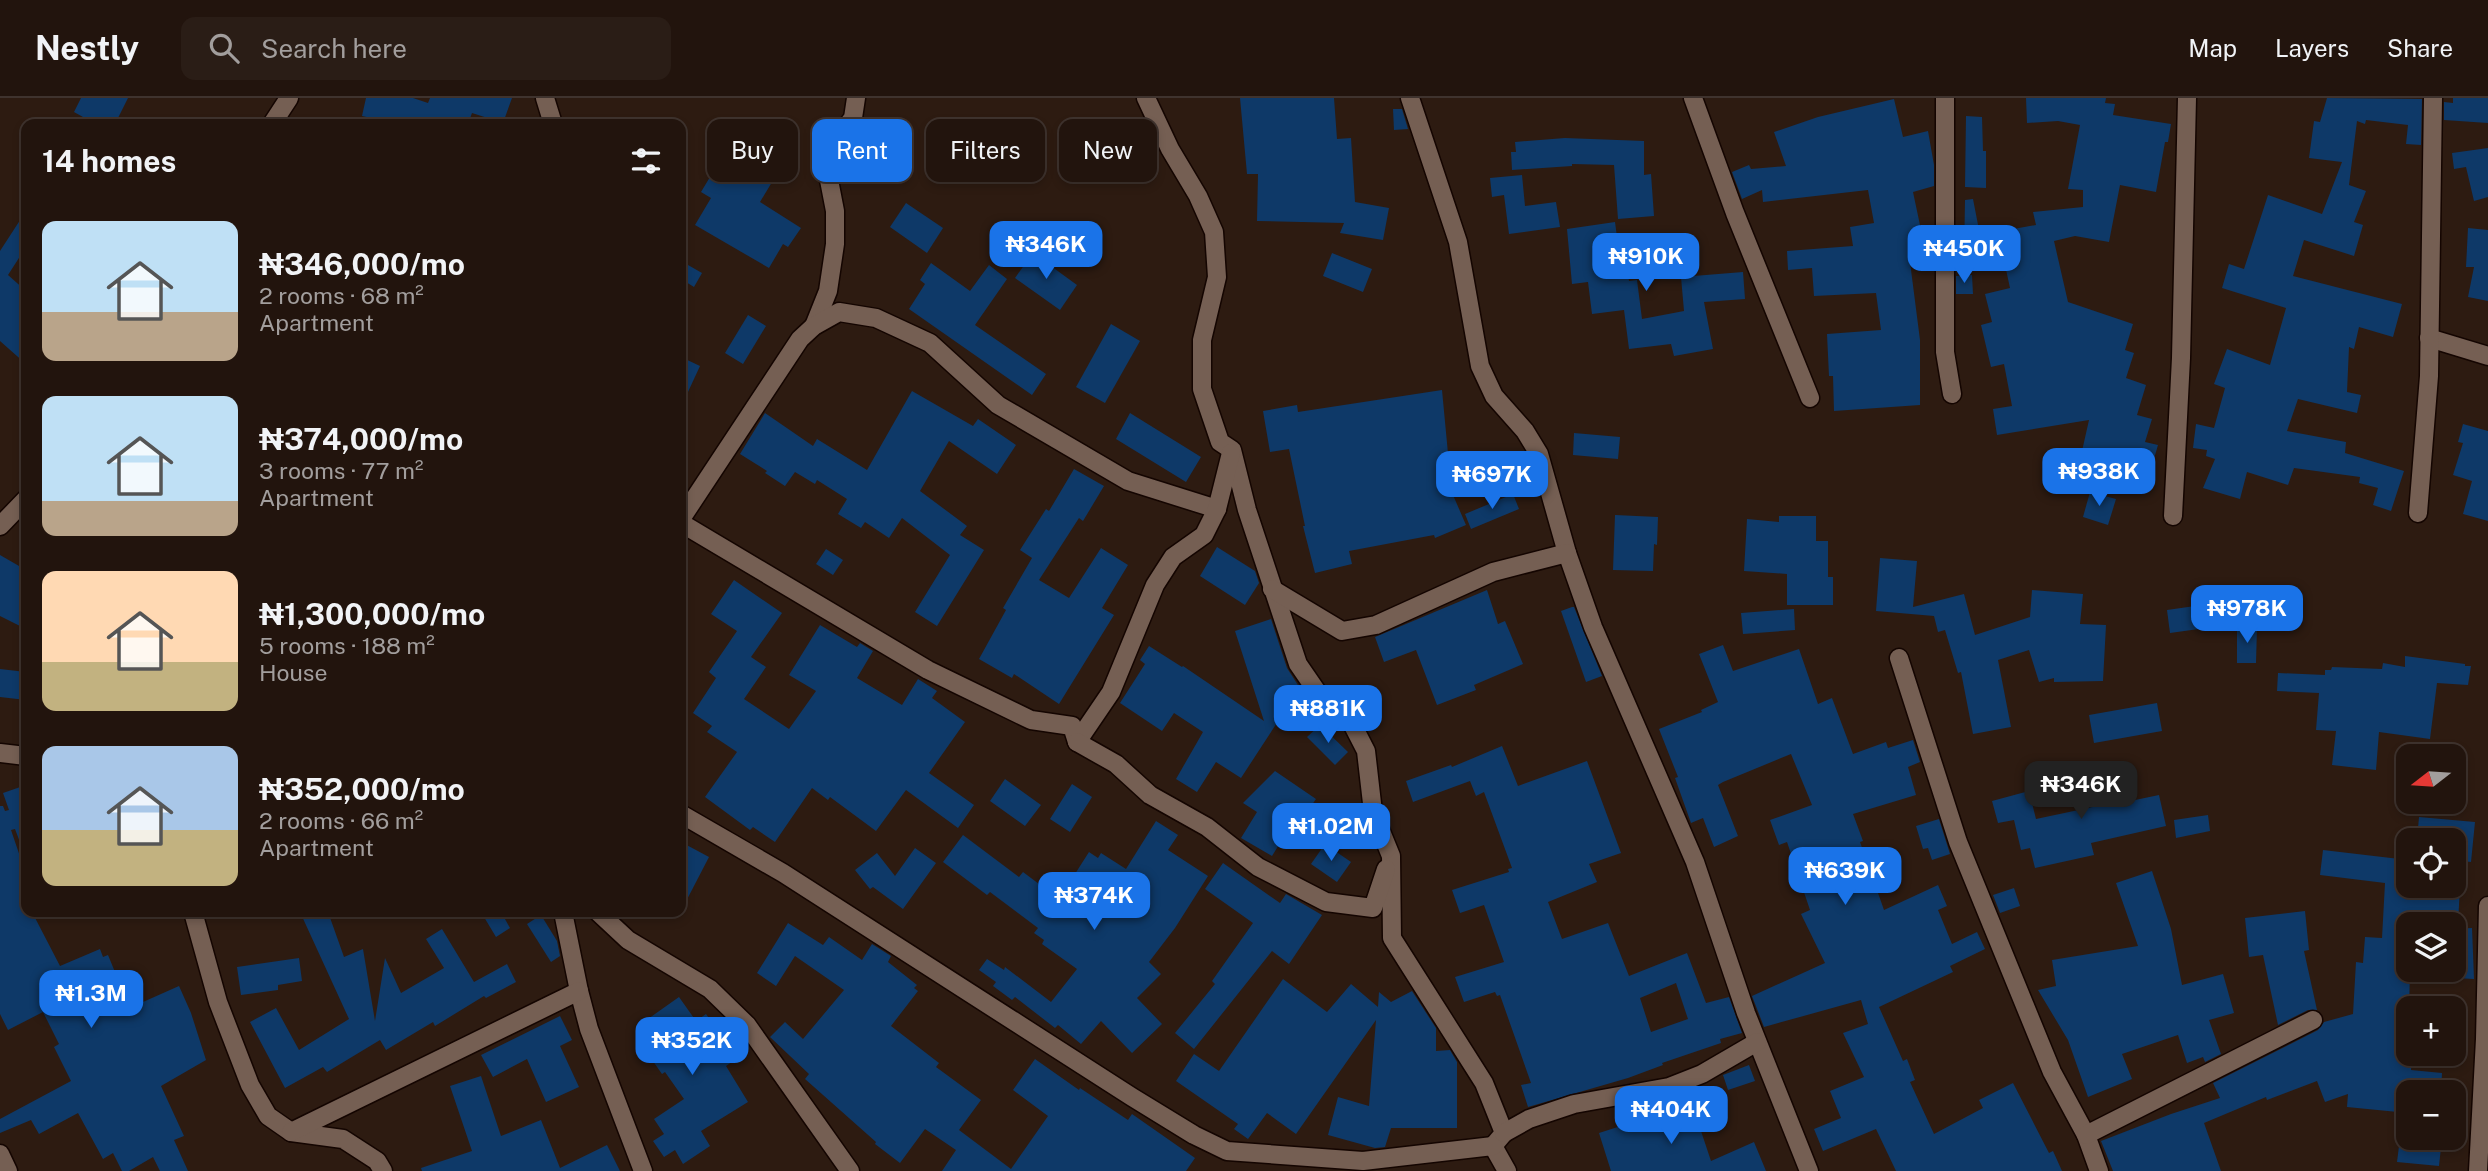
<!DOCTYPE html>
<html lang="en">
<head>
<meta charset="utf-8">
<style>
	:root { --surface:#22140d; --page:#2a1d16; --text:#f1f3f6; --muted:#a29e9d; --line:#3f332e; --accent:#1a73e8 }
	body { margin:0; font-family:"Public Sans",sans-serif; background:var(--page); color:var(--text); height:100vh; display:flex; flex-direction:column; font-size:26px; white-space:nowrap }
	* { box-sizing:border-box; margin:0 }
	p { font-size:23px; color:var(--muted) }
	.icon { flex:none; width:38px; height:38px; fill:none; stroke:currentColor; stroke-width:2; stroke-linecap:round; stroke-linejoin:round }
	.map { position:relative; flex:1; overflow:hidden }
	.drawer { position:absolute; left:21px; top:21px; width:665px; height:798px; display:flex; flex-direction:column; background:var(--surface); border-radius:14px; box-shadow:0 4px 10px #0003,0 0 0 2px var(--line) }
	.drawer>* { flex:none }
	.top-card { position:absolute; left:707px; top:21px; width:665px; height:63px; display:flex; gap:14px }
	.needle { width:46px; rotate:253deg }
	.tools { position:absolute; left:2396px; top:646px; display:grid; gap:14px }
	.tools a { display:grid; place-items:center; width:70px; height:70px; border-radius:14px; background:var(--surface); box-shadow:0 4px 10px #0003,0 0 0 2px var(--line); font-size:35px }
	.price { position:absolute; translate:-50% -60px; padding:0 16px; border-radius:14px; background:var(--accent); color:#fff; font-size:23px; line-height:46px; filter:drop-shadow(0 2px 4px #0008) }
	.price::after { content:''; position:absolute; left:50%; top:42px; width:21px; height:16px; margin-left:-10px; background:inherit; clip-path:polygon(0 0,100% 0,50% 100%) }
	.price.active { background:#222; color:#fff }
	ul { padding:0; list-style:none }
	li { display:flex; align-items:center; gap:21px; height:175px; padding:0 21px }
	li span { display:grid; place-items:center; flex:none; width:196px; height:140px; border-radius:14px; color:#555 }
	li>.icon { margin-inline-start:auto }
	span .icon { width:84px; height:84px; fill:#fffc; stroke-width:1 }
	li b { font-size:30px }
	h2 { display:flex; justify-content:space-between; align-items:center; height:84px; padding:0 21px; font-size:30px }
	.tag { padding:0 24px; border-radius:14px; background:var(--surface); box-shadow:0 4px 10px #0003,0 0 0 2px var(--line); font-size:24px; line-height:63px }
	.tag.active { background:var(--accent); color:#fff }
	header { display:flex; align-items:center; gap:42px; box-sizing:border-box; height:98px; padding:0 35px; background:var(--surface); border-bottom:2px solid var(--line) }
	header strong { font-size:33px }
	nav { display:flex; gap:38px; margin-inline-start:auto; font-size:24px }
	.search { width:490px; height:63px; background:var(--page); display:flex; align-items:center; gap:18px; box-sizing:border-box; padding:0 24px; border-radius:14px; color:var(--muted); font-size:26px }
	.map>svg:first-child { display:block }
	.building { fill:#0e3968; fill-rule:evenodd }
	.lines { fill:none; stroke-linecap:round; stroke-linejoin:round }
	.street-casing { stroke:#140501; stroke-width:21 }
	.street { stroke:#755f53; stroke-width:18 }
</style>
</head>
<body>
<header>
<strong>Nestly</strong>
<div class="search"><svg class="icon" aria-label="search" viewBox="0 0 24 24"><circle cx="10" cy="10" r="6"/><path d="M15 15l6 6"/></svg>Search here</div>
<nav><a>Map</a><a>Layers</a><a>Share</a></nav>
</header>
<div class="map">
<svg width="2488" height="1073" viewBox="0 0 2488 1073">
	<rect width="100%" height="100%" fill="#2d1b11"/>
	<g class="building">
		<path d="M81,0h47l-13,26h-36l4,-7 -9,-5z"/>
		<path d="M366,0h47l15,5 2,-5h82l-9,25 -31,-10 -4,11h-70l-36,-8z"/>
		<path d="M1240,0h94l3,41 14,-1 4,64 34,6 -6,32 -43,-7 4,-10 -87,-2 1,-47h-11z"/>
		<path d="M2026,0h80l-1,5 10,1 -2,11 58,9 -3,18h-3l-9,50 -36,-7 -11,57 -34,-6 -21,5 14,61 65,22 -8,26 9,3 -8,25 20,7 -9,30 15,4 -7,23 13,3 -7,24 -69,-18 7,-31 -92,15 -4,-26 19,-3 -8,-42 -13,3 -10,-42 11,-3 -7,-28 25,-6 -8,-37 -38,7 1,-58 8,-1 7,36 56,-10 -3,-13 50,-5v-17l-15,-1 12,-64 -22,-4 -31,2z"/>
		<path d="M2327,0l95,1 -1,46 -15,-1 2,-19 -42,-5 -1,4 -8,-3 -8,64 17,6 -12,31 9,3 -9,31 -50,-16 -11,36 109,28 -9,33 -34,-10 -5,22 -5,-2 -2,45 14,3 -4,18 -59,-14 -11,32 59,11 -1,11 59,18 -13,40 -18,-6 5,-17 -19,-5 1,-6 -66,-9 -6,17 -41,-13 -7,27 -37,-11 12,-29 -9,-3 1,-6 -14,-2 3,-24 18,4 11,-40 -11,-4 13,-35 43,16 16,-57 -64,-20 7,-24 15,5 24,-74 54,19 20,-52 -33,-4 5,-37 6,1z"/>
		<path d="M2453,0h35v25l-44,-3v-18l9,1z"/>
		<path d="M1894,1l9,38 25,-6 6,34v21l-21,6 14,66 -17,4 10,78v65l-86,6 -1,-35h-4l-2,-42 54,-4 -5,-37 -62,3 -2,-28 -24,2 -1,-19 66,-5 -3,-19 24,-4 -6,-33 -105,12 -1,-12 -20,9 -10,-27 17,-7 2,4 35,-3 -12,-34 44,-15z"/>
		<path d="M1393,11h9l6,20 -14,1z"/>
		<path d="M1966,18l16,1 1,34h3v37l-21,-1z"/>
		<path d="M1565,40l79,3v34l7,-1 3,42 -36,3 -4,-54 -42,-1v2l-60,4 -1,-18h5l-1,-10z"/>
		<path d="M1151,49l4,25 -30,5 -4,-25z"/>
		<path d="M2488,50v49l-14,4 -8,-34 -12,2 -2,-16z"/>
		<path d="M739,59l36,20 -15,25 41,26 -13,19 -5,-3 -14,24 -74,-43 16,-27 -10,-6 12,-20 13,9z"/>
		<path d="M1522,77l3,31 31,-4 4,25 -51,7 -5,-39 -12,2 -2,-19z"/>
		<path d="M906,105l37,25 -16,25 -37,-26z"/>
		<path d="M26,113v36l-18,28 18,16v73l-26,-23v-90z"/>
		<path d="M1615,124l4,30 5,-1 5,30 8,-1 5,39 42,-8 -3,-34 62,-5 2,27 -41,3 9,47 -39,7 -3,-12 -42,5 -5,-39 -32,4 -4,-32 -16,2 -5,-55z"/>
		<path d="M2468,130l20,2v71l-20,-4 6,-30h-8z"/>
		<path d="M1033,155l44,32 -17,25 -45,-32z"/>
		<path d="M1332,155l40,16 -9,23 -40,-16z"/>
		<path d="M681,163l21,12 -8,14 -13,-8z"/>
		<path d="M931,165l39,28 19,-26 18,14 -32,46 71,49 -14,21 -123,-86 16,-25 -5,-4z"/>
		<path d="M1972,177l1,19h-17v-18z"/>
		<path d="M748,217l18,11 -23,38 -18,-11z"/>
		<path d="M1111,226l29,17 -35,62 -29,-16z"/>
		<path d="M681,259l19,9 -19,41z"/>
		<path d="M1442,292l7,74 -9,1 26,60 -31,13 -1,-3 -85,16 3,13 -37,9 -12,-47h2l-16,-77 -19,3 -7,-41 34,-6 1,7z"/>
		<path d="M912,293l61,35 5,-7 38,26 -19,29 -48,-33 -29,50 47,35 -7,9 24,15 -47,76 -22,-14 35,-57 -48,-37 -13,20 -24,-16 -4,6 -23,-14 9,-15 -30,-19 -2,4 -20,-12 -10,14 -20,-13 2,-2 -27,-17 25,-41 48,33 4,-7 50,31z"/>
		<path d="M1130,315l71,44 -15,25 -70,-43z"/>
		<path d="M2463,326l25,7v90l-25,-7 9,-33 -19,-6 10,-32 -5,-1z"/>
		<path d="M1574,335l46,4 -2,22 -45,-4z"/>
		<path d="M1074,371l30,17 -21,35 -4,-3 -40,62 30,18 32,-50 27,17 -26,43 12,7 -55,89 -45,-30 -2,4 -33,-19 27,-49 -3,-2 29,-50 -12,-8 26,-41 3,2z"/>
		<path d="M2090,394l26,7 -8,26 -25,-8z"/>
		<path d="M1513,396l6,15 -48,20 -6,-15z"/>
		<path d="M1615,417l43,2 -1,28 -3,-1 -1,27 -40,-1z"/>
		<path d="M1779,418h37v25h12v36h5v28h-46v-31l-43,-3 3,-52 32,3z"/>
		<path d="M1217,449l38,24 4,12 -14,22 -45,-29z"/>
		<path d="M826,451l17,11 -10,15 -17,-11z"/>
		<path d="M0,457l26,15v59l-26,-13z"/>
		<path d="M1880,460l37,3 -4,46 51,-13 11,41 55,-18 2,-27 51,4 -3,30 26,1 -3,56 -49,1v-4l-15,4 -10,-32 -31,10 13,67 -38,7 -12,-62 -3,1 -13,-43 -7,2 -4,-16 -58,-5z"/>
		<path d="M734,482l48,33 -31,44 15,10 -22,32 45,30 27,-38 -27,-16 31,-50 37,22 3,-4 13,8 -16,27 45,27 16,-26 19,12 -5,7 33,24 -36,51 45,32 -16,23 -52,-38 -30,41 -46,-34 -2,3 -16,-12 -37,54 -22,-15 -3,3 -45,-33 32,-45 -30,-20 5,-6 -19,-13 23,-35 -7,-6 28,-41 -26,-17z"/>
		<path d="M1487,492l11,34 7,-3 18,43 -49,21 2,5 -39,15 -21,-55 -32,12 -9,-25z"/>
		<path d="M2202,507l4,23 -36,5 -3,-23z"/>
		<path d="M1572,509h2l28,69 -16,6 -25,-71z"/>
		<path d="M1794,511l1,21 -52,4 -2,-21z"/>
		<path d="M1271,521l16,49 23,36 -26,8 -43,66 -25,-16 -19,30 -21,-13 27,-47 -29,-19 -12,18 -42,-28 25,-39 -5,-4 9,-14 33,21 1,-1 81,55 -29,-90z"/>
		<path d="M2237,529h20l-1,36h-19z"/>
		<path d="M1723,547l10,26 66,-22 19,55 14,-6 21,56 33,-12 2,6 25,-8 7,22 -12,5 8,28 -63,19 10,27 -3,1 24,68 54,-25 9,21 -9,4 14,34 25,-12 8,17 -35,17 3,6 -74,35 24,54 4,-2 8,21 -5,2 24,52 49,-26 -4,-8 34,-17 36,70 4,-2 9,20h-166l-20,-42 -53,22 -9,-22 27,-11 -11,-27 34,-14 -21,-44 25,-9 -7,-24 -97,27 -12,-31 73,-33 -24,-49 9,-4 -23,-68 -8,3 -9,-25 42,-15 -21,-51 -68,28 -5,3 20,51 -24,11 -11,-29 -12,5 -16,-45 3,-1 -19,-48 43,-17 -1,-2 17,-8 -19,-48z"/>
		<path d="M2405,558l60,8v2h6l-3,19 -31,-2 -7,56 -51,-7 -3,38 -44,-5 4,-34 -20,-1 3,-37 -42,-2 1,-18 47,2v-5h6l1,-3 50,2 1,-6 22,4z"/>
		<path d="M0,571l26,3v28l-26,-3z"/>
		<path d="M2157,605l5,28 -68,12 -5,-28z"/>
		<path d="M1320,627l28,27 -13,13 -28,-28z"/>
		<path d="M1502,648l16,40 69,-25 34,92 -32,11 8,18 -49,20 14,37 46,-16 21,53 58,-23 19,50 23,-6 13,36 -22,6 1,4 -59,20 1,2 -35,13 -100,29 -7,-22 10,-2 -31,-88 -3,1 -2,-4 -31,10 -9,-25 49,-15 -20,-57 -24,8 -8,-23 57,-18 -1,-3 4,-1 -28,-76 -8,4 -6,-15 -57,21 -7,-21 45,-16 1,2zM1676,885l12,36 -37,13 -11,-34z"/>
		<path d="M2129,671l6,31 24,-5 7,31 -75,17 3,12 -59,13 -5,-20 -9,2 -7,-30 -16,3 -6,-22 37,-10 7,28 66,-14 -6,-29z"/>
		<path d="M1275,673l41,28 -27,39 -4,-3 -13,21 -31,-18 16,-26 -14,-9z"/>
		<path d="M1005,681l36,26 -16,21 -35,-25z"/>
		<path d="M1072,686l20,13 -22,35 -20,-13z"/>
		<path d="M26,687v67l-2,1 -9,-24 -4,1 15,44v38h6l28,54 40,-17 3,8 5,-2 7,17 -5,1 15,37 54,-24 12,27 15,47 -45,26 23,50 -10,4 14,31h-28l-7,-14 -24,14h-7l-9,-18 -10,6 -25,-46 -39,21 -8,-14 -31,13v-14l71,-38 -17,-34 5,-3 -16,-32 -35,18 -8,-16v-208h3l2,5 4,-1 -6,-17z"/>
		<path d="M2208,717l2,16 -34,7 -2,-18z"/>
		<path d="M2419,719l56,5 -4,40 -17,-2v-20h-37z"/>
		<path d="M1939,721l11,35 -18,6 -4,-12 -5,1 -7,-23z"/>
		<path d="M1156,723l22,14 -10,15 40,26 -33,52 -26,34 12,12 -24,24 25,26 -30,29 -31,-32 -20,23 -23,-19 -3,3 -40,-31 -3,3 -19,-14 3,-4 -17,-12 8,-11 17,11 1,-3 46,35 26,-33 -35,-25 2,-4 -10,-7 4,-5 -48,-36 -3,3 -44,-33 20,-27 56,42 4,-5 36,27 30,-47 9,6 3,-5 25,16z"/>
		<path d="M681,744l28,15 -28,54z"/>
		<path d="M1325,746l26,18 -14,20 -26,-18z"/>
		<path d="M915,750l21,15 -33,46 -30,-22 -3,2 -15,-19 22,-17 18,23z"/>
		<path d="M2323,752l85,10 -3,26h55l-2,38h-50v46h2l-2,84h4l-1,16 31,3 -1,19h-33v21l-61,-6 1,-13 -23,8 -8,-21 -50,19 -1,-3 -62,26 17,48h-108l-12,-30 70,-27 49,-16 -7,-15 105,-53 6,-8 29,-8 3,-52 7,1 2,-26 17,1 3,-55 -65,-8z"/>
		<path d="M1223,765l57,40 6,-9 36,21 -33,49 -17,-13 -78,98 -19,-16 40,-49 -3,-3 41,-58 -48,-34z"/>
		<path d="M2152,773l19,58 11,56 41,-11 11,39 -25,7 12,34 -16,8 -2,-5 -16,6 -9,-28 -56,19 10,25 -44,18 -20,-57 -30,-50 18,-4 -4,-26 86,-14 -22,-63z"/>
		<path d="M2014,790l6,18 -20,7 -7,-18z"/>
		<path d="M2305,813l4,39 -5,1 13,59h-9l-30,15 -15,-70 -14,2 -4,-39z"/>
		<path d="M300,814h28l16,45 19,-8 12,72 10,-63 16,35 43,-25 -18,-29 16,-10 32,53 33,-18 9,18 -30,16 -2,-2 -49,30 -2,-4 -47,28 -6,-10 -53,32 -4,-5 -38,21 -35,-66 26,-14 23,42 50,-31z"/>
		<path d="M481,814h20l9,16 -14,9z"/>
		<path d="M541,817l16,26 3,15 -9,6 -24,-38z"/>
		<path d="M788,825l35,22 6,-8 33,23 10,-16 19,12 -3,6 29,23 -3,3 4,3 -27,35 48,37 -3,4 45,33 -22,30 52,39 37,-53 -35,-26 22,-31 44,31 1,-2 48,32 4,-6 63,44 -9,13h-244l14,-21 -31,-21 -25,34 -25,-19 1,-2 -71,-63 4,-5 -39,-37 15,-15 18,17 41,-49 -49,-34 -19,30 -19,-13z"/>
		<path d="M2472,830l2,51 -19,-1 -1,-49z"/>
		<path d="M299,860l3,23 -24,4v5l-37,5 -4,-28z"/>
		<path d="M1283,881l44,33 24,-28 27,23 1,-15 12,10 21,-11 24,37v23l14,-1 7,12v66h-66l-6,19 -10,1 -47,-13 10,-38 31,9 7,-86 -80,114 -29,-21 -19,26 -14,-10 4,-5 -62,-43 18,-27 25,17z"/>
		<path d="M679,899l17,24 10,-7 18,25 4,-3 14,19 -16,11 22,36 -47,29 9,15 -27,18 -8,-14 -11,7 -11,-16 11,-7 -10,-15 30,-20 -19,-27 -3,2 -14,-20 6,-4 -16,-24z"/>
		<path d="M560,918l12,24 -12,6 19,41 -33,15 -19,-43 -34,18 -12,-22z"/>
		<path d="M1749,967l6,16 -27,9 -5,-15z"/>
		<path d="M481,978l20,60 40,-16 19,48 47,-23 13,26h-198l-1,-3 51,-17 -22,-65z"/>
		<path d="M1684,1001l8,22 5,-2 14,42 43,-19 12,29h-155l-12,-38 56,-18 -1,-6z"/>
		<path d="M2400,1040h42l-3,28 -42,-4z"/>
	</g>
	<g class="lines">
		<defs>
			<g id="street">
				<path d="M545,0l8,26"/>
				<path d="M1146,0l24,51 28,47 16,36 3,45 -15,63v49l18,53 12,8 15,60 51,154 22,32 27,18 19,37 7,61 18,44 1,82 92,145 20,50 -11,13 14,25"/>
				<path d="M1410,0l48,144 22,124 14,30 31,35 14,23 28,99 26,74 102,235 51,151 63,158"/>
				<path d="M1693,0l42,115 75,185"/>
				<path d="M1945,0v254l7,42"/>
				<path d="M272,26l17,-26"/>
				<path d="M814,228l14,-35 7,-47v-33l-6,-31v-21l2,-12 22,-29 3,-20"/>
				<path d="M2429,240l59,18"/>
				<path d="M2418,415l11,-137 4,-278"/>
				<path d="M2173,418l8,-158 6,-260"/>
				<path d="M681,421l119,-180 14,-13 25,-14 37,6 54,25 68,62 130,76 89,28"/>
				<path d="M681,425l247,147 103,50 41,6 5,16 34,-50 44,-107 18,-28 31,-22 13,-26 14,-56"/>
				<path d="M0,428l26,-27"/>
				<path d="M1272,491l70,42 34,-6 117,-53 74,-19"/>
				<path d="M1899,560l59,184 94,230 34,63 13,36"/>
				<path d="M1077,644l39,22 34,31 57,32 51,40 68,35 47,6 13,-39"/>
				<path d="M0,655l26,3"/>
				<path d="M681,716l102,59 349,224 62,38 33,16 136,10 130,-15"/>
				<path d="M193,814l25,90 32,83 18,31 23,16 52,7 34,22 6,10"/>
				<path d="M563,814l16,79 10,38 54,142"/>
				<path d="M598,814l30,28 82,49 37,36 103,146"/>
				<path d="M291,1034l288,-141"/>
				<path d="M1504,1035l25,-14 45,-15 95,-17 33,-13 55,-32"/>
				<path d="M2086,1037l227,-115"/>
				<path d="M0,1056l8,17"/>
				<path d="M2478,1073l7,-132 3,-133"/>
			</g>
		</defs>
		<use href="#street" class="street-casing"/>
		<use href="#street" class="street"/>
	</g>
</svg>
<div class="tools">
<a><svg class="needle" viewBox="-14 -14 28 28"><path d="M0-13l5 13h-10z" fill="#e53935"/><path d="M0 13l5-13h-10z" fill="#a29e9d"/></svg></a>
<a><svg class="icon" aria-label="locate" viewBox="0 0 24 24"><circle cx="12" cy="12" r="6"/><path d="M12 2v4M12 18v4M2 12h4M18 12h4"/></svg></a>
<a><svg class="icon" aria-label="layers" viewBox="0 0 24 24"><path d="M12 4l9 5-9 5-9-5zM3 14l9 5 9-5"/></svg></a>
<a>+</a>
<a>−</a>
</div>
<b class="price" style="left:1046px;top:183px">₦346K</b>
<b class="price" style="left:1964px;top:187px">₦450K</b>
<b class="price" style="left:1646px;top:195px">₦910K</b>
<b class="price" style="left:2099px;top:410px">₦938K</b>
<b class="price" style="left:1492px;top:413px">₦697K</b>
<b class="price" style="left:2247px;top:547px">₦978K</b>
<b class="price" style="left:1328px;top:647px">₦881K</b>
<b class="price active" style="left:2081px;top:723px">₦346K</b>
<b class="price" style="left:1331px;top:765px">₦1.02M</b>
<b class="price" style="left:1845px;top:809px">₦639K</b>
<b class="price" style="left:1094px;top:834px">₦374K</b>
<b class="price" style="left:91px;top:932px">₦1.3M</b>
<b class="price" style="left:692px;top:979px">₦352K</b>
<b class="price" style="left:1671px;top:1048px">₦404K</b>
<div class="top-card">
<a class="tag">Buy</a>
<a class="tag active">Rent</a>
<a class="tag">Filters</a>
<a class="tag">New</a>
</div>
<section class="drawer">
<h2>14 homes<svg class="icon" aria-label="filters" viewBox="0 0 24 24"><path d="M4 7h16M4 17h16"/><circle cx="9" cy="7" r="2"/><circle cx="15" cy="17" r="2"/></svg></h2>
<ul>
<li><span style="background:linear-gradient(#bfe0f5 65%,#b9a48a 0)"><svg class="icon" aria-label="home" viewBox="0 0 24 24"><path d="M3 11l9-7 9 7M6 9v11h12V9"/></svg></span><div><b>₦346,000/mo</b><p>2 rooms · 68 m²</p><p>Apartment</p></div></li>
<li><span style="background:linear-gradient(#bfe0f5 75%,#b9a48a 0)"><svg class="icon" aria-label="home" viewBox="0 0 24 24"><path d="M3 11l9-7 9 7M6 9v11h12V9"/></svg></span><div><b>₦374,000/mo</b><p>3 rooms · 77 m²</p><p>Apartment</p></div></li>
<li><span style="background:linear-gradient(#ffd9b3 65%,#c2b280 0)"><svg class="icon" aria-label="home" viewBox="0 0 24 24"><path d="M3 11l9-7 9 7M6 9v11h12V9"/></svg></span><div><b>₦1,300,000/mo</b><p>5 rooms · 188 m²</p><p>House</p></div></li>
<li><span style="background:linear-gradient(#a9c7e8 60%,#c2b280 0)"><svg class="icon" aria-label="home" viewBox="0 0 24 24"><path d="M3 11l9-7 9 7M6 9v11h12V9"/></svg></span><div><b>₦352,000/mo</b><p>2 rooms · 66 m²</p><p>Apartment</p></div></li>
</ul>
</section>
</div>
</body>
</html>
